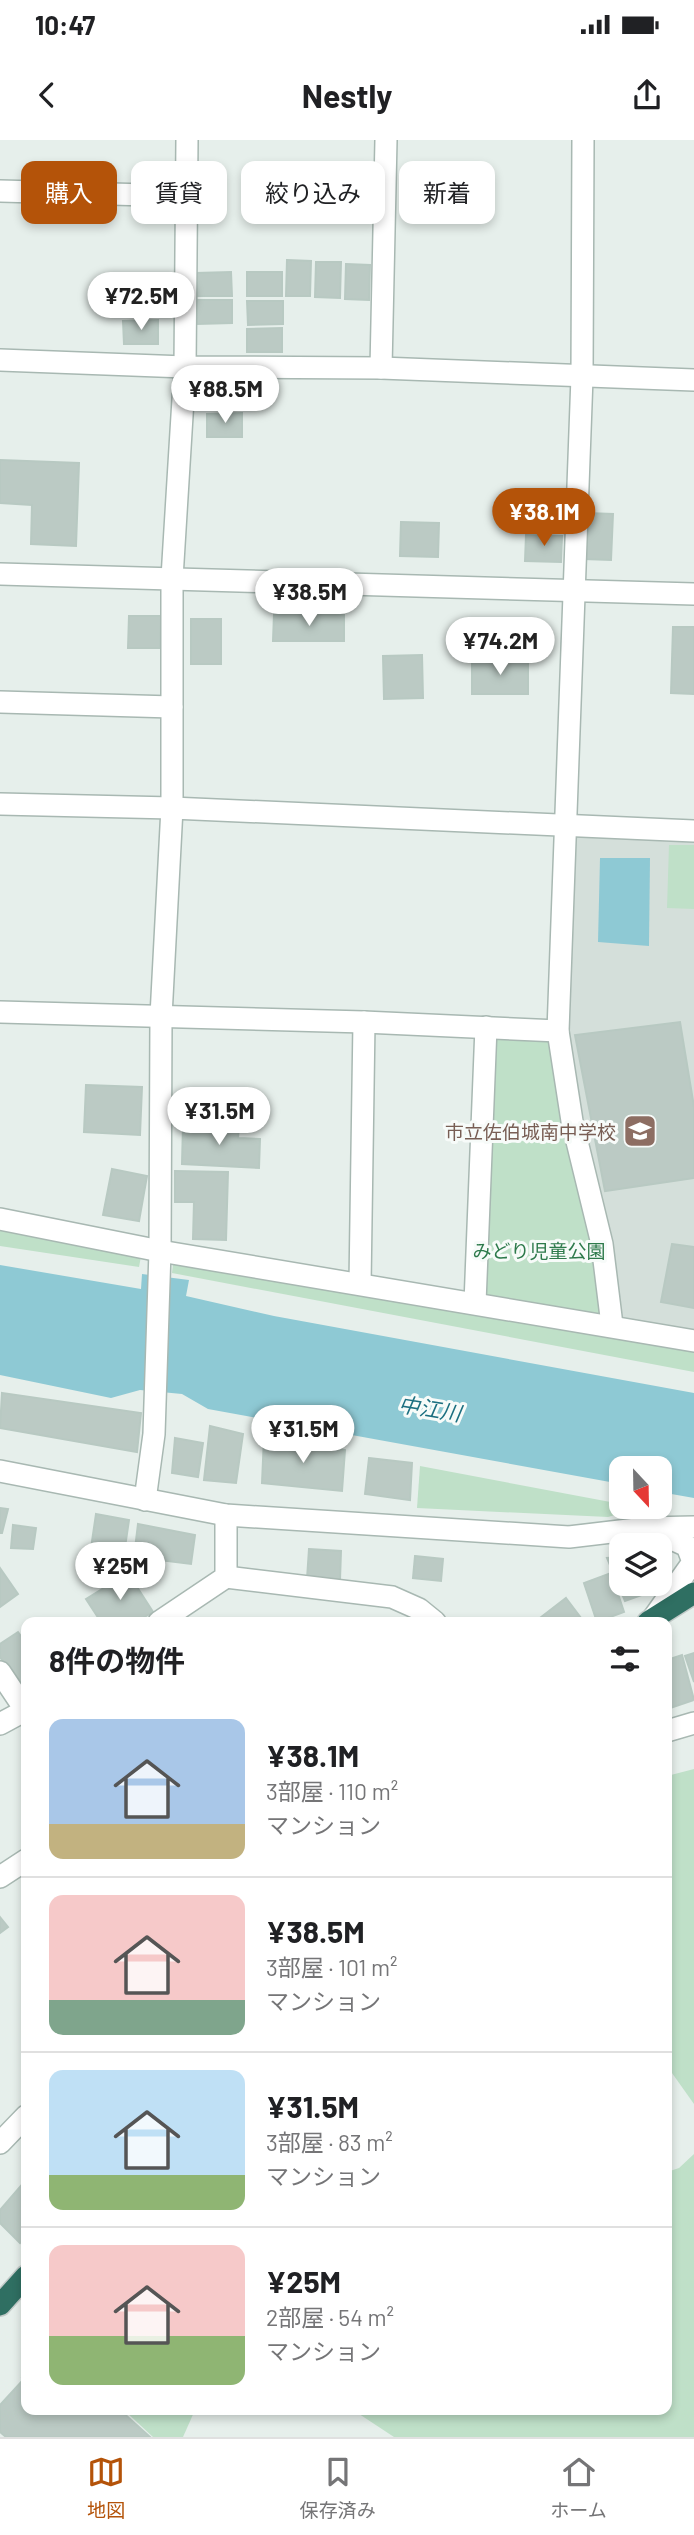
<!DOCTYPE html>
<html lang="ja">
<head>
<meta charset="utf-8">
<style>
	:root { --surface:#fff; --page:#f6f6f6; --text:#202124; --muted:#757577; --line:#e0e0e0; --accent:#b45309 }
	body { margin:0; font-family:Barlow,"Noto Sans JP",sans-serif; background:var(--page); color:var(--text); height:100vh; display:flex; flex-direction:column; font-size:26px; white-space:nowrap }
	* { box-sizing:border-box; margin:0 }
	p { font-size:23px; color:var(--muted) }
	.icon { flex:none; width:38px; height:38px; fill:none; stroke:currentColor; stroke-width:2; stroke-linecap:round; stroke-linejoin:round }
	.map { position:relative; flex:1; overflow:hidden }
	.panel { position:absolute; left:21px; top:1477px; width:651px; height:798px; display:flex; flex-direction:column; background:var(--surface); border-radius:14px; box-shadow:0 4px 10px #0003 }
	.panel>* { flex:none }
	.banner { position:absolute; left:21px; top:21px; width:653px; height:63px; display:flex; gap:14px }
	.needle { width:46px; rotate:158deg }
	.buttons { position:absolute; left:609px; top:1316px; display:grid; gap:14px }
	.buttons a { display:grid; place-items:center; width:63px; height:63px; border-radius:14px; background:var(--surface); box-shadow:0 4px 10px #0003; font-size:35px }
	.price { position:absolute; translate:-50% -60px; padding:0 16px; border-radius:24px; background:#fff; color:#222; font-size:23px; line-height:46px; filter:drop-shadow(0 2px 4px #0008) }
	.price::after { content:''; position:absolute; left:50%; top:42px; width:21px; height:16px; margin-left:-10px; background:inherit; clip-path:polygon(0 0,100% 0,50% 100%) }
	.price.selected { background:var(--accent); color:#fff }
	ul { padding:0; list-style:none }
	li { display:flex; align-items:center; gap:21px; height:175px; padding:0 28px }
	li+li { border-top:2px solid var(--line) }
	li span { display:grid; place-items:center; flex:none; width:196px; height:140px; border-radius:14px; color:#555 }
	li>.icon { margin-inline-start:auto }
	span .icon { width:84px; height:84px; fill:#fffc; stroke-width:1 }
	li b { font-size:30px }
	h2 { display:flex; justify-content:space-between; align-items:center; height:84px; padding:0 28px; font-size:30px }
	.chip { padding:0 24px; border-radius:14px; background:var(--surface); box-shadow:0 4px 10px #0003; font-size:24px; line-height:63px }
	.chip.selected { background:var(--accent); color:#fff }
	.status { display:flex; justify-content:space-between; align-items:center; height:49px; padding:0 35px; background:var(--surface); direction:ltr }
	.status svg { height:19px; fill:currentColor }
	header { display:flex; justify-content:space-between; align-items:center; height:91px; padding:0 28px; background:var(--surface); font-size:32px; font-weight:700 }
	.menu { display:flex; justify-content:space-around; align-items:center; height:98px; border-top:2px solid var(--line); background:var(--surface); font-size:19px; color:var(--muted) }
	.menu a { display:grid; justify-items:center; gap:4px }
	.menu .selected { color:var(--accent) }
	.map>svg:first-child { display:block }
	.built { fill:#d4dfda }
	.green { fill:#bfe0c8 }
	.water { fill:#8ec9d4 }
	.building { fill:#bbcac4; stroke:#b8c9c2; stroke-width:2 }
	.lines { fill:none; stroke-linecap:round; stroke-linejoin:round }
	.minor-casing { stroke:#a8b8b2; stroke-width:24 }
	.highway-casing { stroke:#c2cac8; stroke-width:24 }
	.minor { stroke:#fff; stroke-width:21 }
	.highway { stroke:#2f6f62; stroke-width:21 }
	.labels { text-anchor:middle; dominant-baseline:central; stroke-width:6; stroke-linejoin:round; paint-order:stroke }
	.education-label { font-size:19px; fill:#785e54; stroke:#f7fbf9; text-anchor:end }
	.park-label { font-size:19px; fill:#2d7a4b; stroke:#f7fbf9 }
	.water-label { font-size:21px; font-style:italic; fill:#1c6f80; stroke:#f7fbf9 }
</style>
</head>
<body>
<div class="status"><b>10:47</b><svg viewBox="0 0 49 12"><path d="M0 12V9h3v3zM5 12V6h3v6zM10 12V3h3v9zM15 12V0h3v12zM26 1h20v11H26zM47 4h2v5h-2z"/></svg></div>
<header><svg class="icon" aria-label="back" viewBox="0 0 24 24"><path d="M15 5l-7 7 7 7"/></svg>Nestly<svg class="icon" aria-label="share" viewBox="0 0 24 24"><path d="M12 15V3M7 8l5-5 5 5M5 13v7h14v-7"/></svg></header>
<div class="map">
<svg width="694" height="2297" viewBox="0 0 694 2297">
	<rect width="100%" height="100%" fill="#e6efeb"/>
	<path class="built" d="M570,693l124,5v492l-76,-11 -10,-86 -44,-204z"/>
	<g class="green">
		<path d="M669,705h25v64l-27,-1z"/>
		<path d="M491,891l63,3 40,203 11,81 -125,-22z"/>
		<path d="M0,1085l142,26 -3,16 -139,-21z"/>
		<path d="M174,1115l520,94v23l-522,-99z"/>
		<path d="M420,1326l201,38 1,9 -14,4 -191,-9z"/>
		<path d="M694,1629v335l-27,-38v-290z"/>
		<path d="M694,2014v283h-300l-41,-27h314v-238l12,-4z"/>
		<path d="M124,2270h71l-12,27h-30z"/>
	</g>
	<g class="water">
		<path d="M600,718h50l-1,88 -51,-4z"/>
		<path d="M0,1125l141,24 1,-15 47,6 -3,16 88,20 420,77v105l-34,-6v-24h-39v16l-413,-75 -26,-15 -42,-4 -29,8 -111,-23z"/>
	</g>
	<g class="building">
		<path d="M290,27l24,1 -1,35 -24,-1z"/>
		<path d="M318,28l24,1 -1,35 -24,-1z"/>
		<path d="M349,29l25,1 -2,35 -24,-1z"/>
		<path d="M287,120l24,1 -1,35h-24z"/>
		<path d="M316,122h25l-1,36 -25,-1z"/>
		<path d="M346,124l24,1 -1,35 -24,-1z"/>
		<path d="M231,132l1,24h-35l-1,-23z"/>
		<rect x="247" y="132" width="35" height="24"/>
		<rect x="123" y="152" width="35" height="24"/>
		<path d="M197,160h35v23l-35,1z"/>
		<path d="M247,161h36v23l-35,1z"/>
		<path d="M158,180v24h-34l-1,-23z"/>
		<path d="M282,188v24h-35v-23z"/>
		<path d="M241,239v24h-35v-23z"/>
		<path d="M242,273v24h-35v-23z"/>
		<path d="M0,320l79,3 -3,83 -45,-2 1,-39 -32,-2z"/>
		<path d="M586,373l27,1 -2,46 -27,-1z"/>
		<path d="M401,382l38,1 -1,34 -38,-1z"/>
		<path d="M526,395l36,1 -1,26 -36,-1z"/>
		<path d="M274,474l70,1v26h-71z"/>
		<path d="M129,476h32l-1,32h-32z"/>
		<rect x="191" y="479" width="30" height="45"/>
		<path d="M673,487h21v67l-23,-1z"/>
		<path d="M422,515l1,43 -39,1 -1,-43z"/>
		<rect x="472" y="520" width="56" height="34"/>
		<path d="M680,882l14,85v71l-89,13 -30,-156z"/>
		<path d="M86,945l56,2 -2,48 -56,-3z"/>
		<path d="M183,985l56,2 -1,11 22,1 -1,29 -77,-4z"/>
		<path d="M112,1029l35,7 -8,45 -36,-6z"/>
		<path d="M175,1031l53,1 -2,68 -33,-1 1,-37h-19z"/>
		<path d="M672,1104l22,3v61l-33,-6z"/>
		<path d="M2,1253l139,20 -4,39 -137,-24z"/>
		<path d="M210,1286l33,8 -7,49 -32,-3z"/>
		<path d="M264,1297l81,13 -3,41 -80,-8z"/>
		<path d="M175,1298l28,5 -5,34 -26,-4z"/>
		<path d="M369,1318l43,5 -2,37 -45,-6z"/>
		<path d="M0,1368l8,1 -6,24h-2z"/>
		<path d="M96,1374l33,6 -5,34 -33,-6z"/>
		<path d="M138,1384l57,11 -4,29 -57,-7z"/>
		<path d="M13,1385l23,3 -3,21 -22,-1z"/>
		<path d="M309,1409l32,2 -1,29 -33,-1z"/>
		<path d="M415,1416l28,3 -2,22 -28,-3z"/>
		<path d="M621,1417v27h29l3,7 -28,10 -18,-43z"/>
		<path d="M0,1428l18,26 -18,13z"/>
		<path d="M128,1433l25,39 -17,10h-35l-15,-23z"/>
		<path d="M611,1433l13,39 -27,10 -13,-39z"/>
		<path d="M566,1458l18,24 -48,-1z"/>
		<path d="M18,1492l8,11 -2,49 -24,-35v-13z"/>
		<path d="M694,1513v29l-9,-26z"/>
		<path d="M682,1515l12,45 -27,9v-49z"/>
		<path d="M0,1777l8,10 -8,6z"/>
		<path d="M26,2040v56l-6,7 -20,-20v-13z"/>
		<path d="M26,2231v39h94l30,27h-144l-6,-5v-27l24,-26 -2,-2z"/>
	</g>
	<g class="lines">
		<defs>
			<g id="minor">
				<path d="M583,0l-1,237 -24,654 14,90 30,123 10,81"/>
				<path d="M0,51l185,5"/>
				<path d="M0,220l185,7 196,1 313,12"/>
				<path d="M381,228l5,-228"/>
				<path d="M0,434l694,20"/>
				<path d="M0,562l172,5"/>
				<path d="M0,664l172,4 522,23"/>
				<path d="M0,872l364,10 194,9"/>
				<path d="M0,1079l160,32 534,90"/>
				<path d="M360,1144l4,-262"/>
				<path d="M475,1163l11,-276"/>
				<path d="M0,1331l226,44 343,22 76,-9 49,-1"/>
				<path d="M145,1360l9,-66 6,-183 1,-235 11,-208v-230l13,-211 2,-227"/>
				<path d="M226,1437l166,20 27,12 16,13"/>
				<path d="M654,1477l39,-55 -6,-16 -31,-14"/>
				<path d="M159,1482l67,-45v-62"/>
				<path d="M0,1532l26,39"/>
				<path d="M0,1584l26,-14"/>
				<path d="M667,1591l27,-8"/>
				<path d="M0,1737l26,-17"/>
				<path d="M0,2003l26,-27"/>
			</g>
			<g id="highway">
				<path d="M648,1482l46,-29"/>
				<path d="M0,2165l26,-29"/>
			</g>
		</defs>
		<use href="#minor" class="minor-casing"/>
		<use href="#highway" class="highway-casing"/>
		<use href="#minor" class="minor"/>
		<use href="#highway" class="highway"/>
	</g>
	<defs>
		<symbol id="school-square" viewBox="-11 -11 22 22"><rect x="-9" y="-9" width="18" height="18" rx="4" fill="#8d6e63" stroke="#f7fbf9"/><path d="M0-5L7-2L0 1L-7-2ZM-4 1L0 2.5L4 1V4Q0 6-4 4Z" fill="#fff"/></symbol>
	</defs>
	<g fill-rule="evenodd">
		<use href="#school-square" x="621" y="972" width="38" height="38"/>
	</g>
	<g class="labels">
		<g class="education-label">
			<text x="616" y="991">市立佐伯城南中学校</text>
		</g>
		<g class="park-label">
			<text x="539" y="1110">みどり児童公園</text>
		</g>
		<g class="water-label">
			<text transform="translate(430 1268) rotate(9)">中江川</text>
		</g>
	</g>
</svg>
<div class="buttons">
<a><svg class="needle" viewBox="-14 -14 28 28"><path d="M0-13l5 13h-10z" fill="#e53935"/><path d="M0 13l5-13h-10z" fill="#757577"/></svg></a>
<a><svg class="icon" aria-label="layers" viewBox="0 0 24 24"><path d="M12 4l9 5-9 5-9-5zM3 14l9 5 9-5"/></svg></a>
</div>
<b class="price" style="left:141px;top:192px">¥72.5M</b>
<b class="price" style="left:225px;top:285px">¥88.5M</b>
<b class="price selected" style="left:544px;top:408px">¥38.1M</b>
<b class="price" style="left:309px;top:488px">¥38.5M</b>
<b class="price" style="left:500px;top:537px">¥74.2M</b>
<b class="price" style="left:219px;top:1007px">¥31.5M</b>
<b class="price" style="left:303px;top:1325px">¥31.5M</b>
<b class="price" style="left:120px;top:1462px">¥25M</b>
<div class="banner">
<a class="chip selected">購入</a>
<a class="chip">賃貸</a>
<a class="chip">絞り込み</a>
<a class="chip">新着</a>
</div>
<section class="panel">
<h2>8件の物件<svg class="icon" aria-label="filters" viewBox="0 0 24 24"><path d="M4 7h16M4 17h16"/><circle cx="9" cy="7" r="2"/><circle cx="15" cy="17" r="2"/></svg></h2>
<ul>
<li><span style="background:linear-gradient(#a9c7e8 75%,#c2b280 0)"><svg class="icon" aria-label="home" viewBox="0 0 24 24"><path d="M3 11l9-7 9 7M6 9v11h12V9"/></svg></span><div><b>¥38.1M</b><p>3部屋 · 110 m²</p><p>マンション</p></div></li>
<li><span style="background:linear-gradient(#f6c9c9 75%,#7fa58c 0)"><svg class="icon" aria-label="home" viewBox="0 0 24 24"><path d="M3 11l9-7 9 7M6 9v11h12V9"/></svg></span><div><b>¥38.5M</b><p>3部屋 · 101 m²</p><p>マンション</p></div></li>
<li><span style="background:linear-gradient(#bfe0f5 75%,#8fb573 0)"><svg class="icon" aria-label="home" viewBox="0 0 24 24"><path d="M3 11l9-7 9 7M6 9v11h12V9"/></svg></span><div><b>¥31.5M</b><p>3部屋 · 83 m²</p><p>マンション</p></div></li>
<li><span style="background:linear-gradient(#f6c9c9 65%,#8fb573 0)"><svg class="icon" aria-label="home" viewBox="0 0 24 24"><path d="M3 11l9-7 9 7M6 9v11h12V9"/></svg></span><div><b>¥25M</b><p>2部屋 · 54 m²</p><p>マンション</p></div></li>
</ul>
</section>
</div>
<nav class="menu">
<a class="selected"><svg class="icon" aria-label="map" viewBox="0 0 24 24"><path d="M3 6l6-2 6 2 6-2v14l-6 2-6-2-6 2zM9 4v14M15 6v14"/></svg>地図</a>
<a><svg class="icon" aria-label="saved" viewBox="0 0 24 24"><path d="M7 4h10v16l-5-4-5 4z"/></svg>保存済み</a>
<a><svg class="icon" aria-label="home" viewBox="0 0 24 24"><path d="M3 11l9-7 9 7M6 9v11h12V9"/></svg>ホーム</a>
</nav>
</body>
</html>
